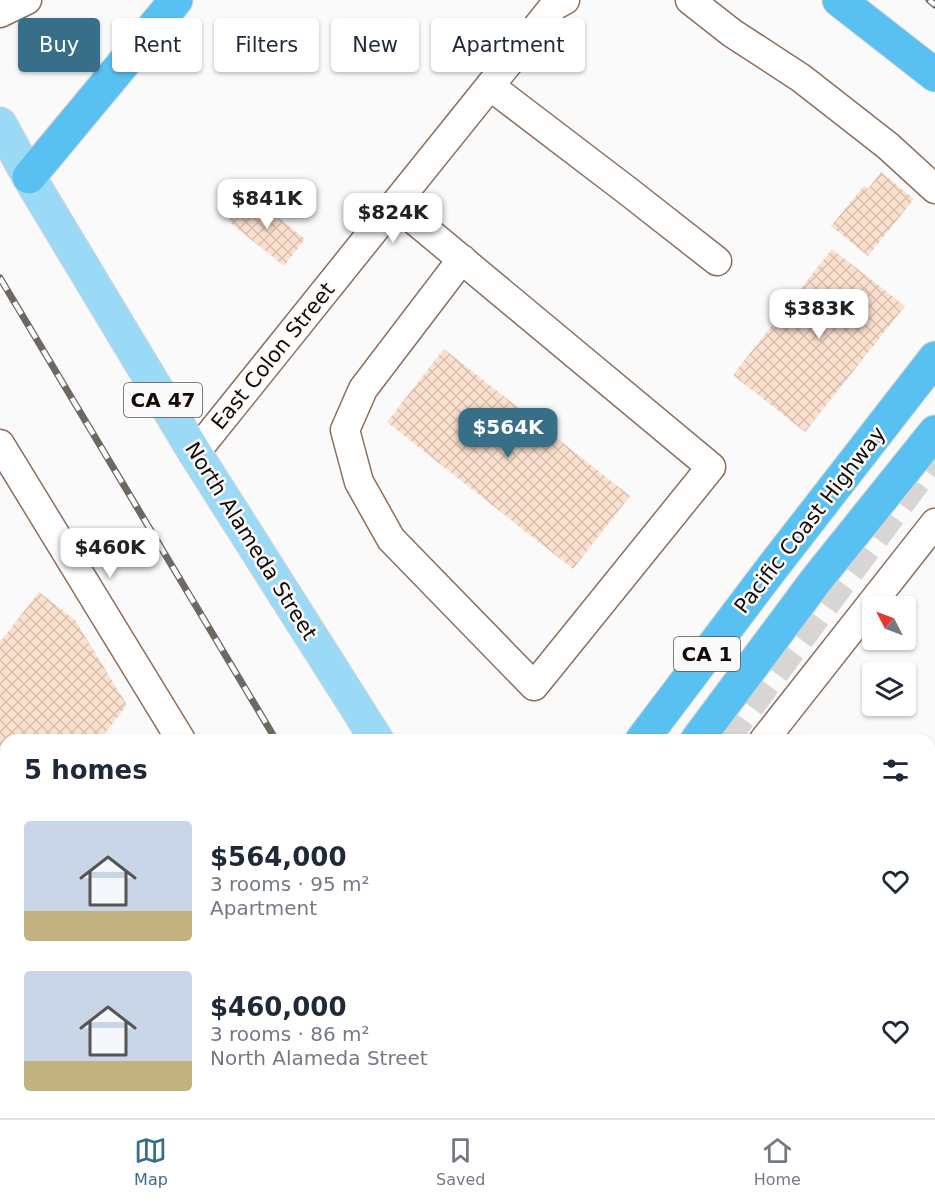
<!DOCTYPE html>
<html lang="en">
<head>
<meta charset="utf-8">
<style>
	:root { --surface:#fff; --page:#f2f2f3; --text:#1f2937; --muted:#747a83; --line:#e0e1e3; --accent:#376f89 }
	body { margin:0; font-family:"DejaVu Sans",sans-serif; background:var(--page); color:var(--text); height:100vh; display:flex; flex-direction:column; font-size:22px; white-space:nowrap }
	* { box-sizing:border-box; margin:0 }
	p { font-size:20px; color:var(--muted) }
	.icon { flex:none; width:33px; height:33px; fill:none; stroke:currentColor; stroke-width:2; stroke-linecap:round; stroke-linejoin:round }
	.map { position:relative; flex:1; overflow:hidden }
	.details { position:absolute; left:0px; top:734px; width:936px; height:386px; display:flex; flex-direction:column; background:var(--surface); border-radius:18px 18px 0 0; box-shadow:0 2px 4px #0004 }
	.details>* { flex:none }
	.banner { position:absolute; left:18px; top:18px; width:600px; height:54px; display:flex; gap:12px }
	.needle { width:39px; rotate:312deg }
	.controls { position:absolute; left:862px; top:596px; display:grid; gap:12px }
	.controls a { display:grid; place-items:center; width:54px; height:54px; border-radius:6px; background:var(--surface); box-shadow:0 2px 4px #0004; font-size:30px }
	.price { position:absolute; translate:-50% -51px; padding:0 14px; border-radius:12px; background:#fff; color:#222; font-size:20px; line-height:39px; filter:drop-shadow(0 2px 3px #0008) }
	.price::after { content:''; position:absolute; left:50%; top:36px; width:18px; height:14px; margin-left:-9px; background:inherit; clip-path:polygon(0 0,100% 0,50% 100%) }
	.price.on { background:var(--accent); color:#fff }
	ul { padding:0; list-style:none }
	li { display:flex; align-items:center; gap:18px; height:150px; padding:0 24px }
	li span { display:grid; place-items:center; flex:none; width:168px; height:120px; border-radius:6px; color:#555 }
	li>.icon { margin-inline-start:auto }
	span .icon { width:72px; height:72px; fill:#fffc; stroke-width:1 }
	li b { font-size:26px }
	h2 { display:flex; justify-content:space-between; align-items:center; height:72px; padding:0 24px; font-size:26px }
	.tag { padding:0 21px; border-radius:6px; background:var(--surface); box-shadow:0 2px 4px #0004; font-size:21px; line-height:54px }
	.tag.on { background:var(--accent); color:#fff }
	.tab-bar { display:flex; justify-content:space-around; align-items:center; height:84px; border-top:2px solid var(--line); background:var(--surface); font-size:16px; color:var(--muted) }
	.tab-bar a { display:grid; justify-items:center; gap:3px }
	.tab-bar .on { color:var(--accent) }
	.map>svg:first-child { display:block }
	.building { fill:url(#building-cross-hatch) }
	.lines { fill:none; stroke-linecap:round; stroke-linejoin:round }
	.minor-tunnel { stroke:#d8d6d5; stroke-width:28; stroke-dasharray:28 14; stroke-linecap:butt }
	.minor-casing { stroke:#8c6f5a; stroke-width:31 }
	.major-casing { stroke:#d5d3d2; stroke-width:35 }
	.highway-casing { stroke:#d5d3d2; stroke-width:35 }
	.minor { stroke:#fff; stroke-width:28 }
	.major { stroke:#9bdaf7; stroke-width:33 }
	.highway { stroke:#58c1f1; stroke-width:33 }
	.rail-casing { stroke:#6e6863; stroke-width:7 }
	.rail { stroke:#fafafa; stroke-width:4.5; stroke-dasharray:14; stroke-linecap:butt }
	.labels { text-anchor:middle; dominant-baseline:central; stroke-width:5; stroke-linejoin:round; paint-order:stroke }
	.shield { fill:#fafafa; stroke:#59524d; stroke-width:1.5 }
	.shield-label { font-size:20px; font-weight:bold; fill:#140a03 }
	.street-label { font-size:21px; fill:#140a03; stroke:#fafafa }
</style>
</head>
<body>
<div class="map">
<svg width="935" height="1118" viewBox="0 0 935 1118">
	<defs>
		<pattern id="building-cross-hatch" width="8" height="8" patternUnits="userSpaceOnUse" patternTransform="scale(1.5)"><rect width="8" height="8" fill="#fbe0cd"/><path d="M0 0l8 8M0 8l8-8" fill="none" stroke="#d6bfae"/></pattern>
	</defs>
	<rect width="100%" height="100%" fill="#fafafa"/>
	<g class="building">
		<path d="M881,172l33,27 -46,57 -37,-30 33,-40 4,3z"/>
		<path d="M249,194l56,45 -21,27 -56,-45z"/>
		<path d="M832,249l73,57 -100,126 -72,-57z"/>
		<path d="M444,349l186,147 -57,73 -186,-147z"/>
		<path d="M39,592l36,28 52,85 -24,31 4,4h-101v10l-6,-5v-103z"/>
		<path d="M6,769v62l-6,-5v-49z"/>
	</g>
	<g class="lines">
		<path class="minor-tunnel" d="M725,740l210,-283"/>
		<defs>
			<g id="minor">
				<path d="M690,0l42,33 69,45 87,68 47,43"/>
				<path d="M0,13l27,-13"/>
				<path d="M490,86l139,106 88,69"/>
				<path d="M395,204l316,263 -177,219 -143,-147 -32,-57 -14,-52 18,-41 99,-130"/>
				<path d="M0,444l181,296"/>
				<path d="M195,453l359,-447 11,-6"/>
				<path d="M764,740l171,-217"/>
				<path d="M930,885l5,-7"/>
				<path d="M930,978l5,-6"/>
				<path d="M0,985l6,-8"/>
				<path d="M405,1113l3,5"/>
				<path d="M741,1113l6,5"/>
				<path d="M317,1118l3,-5"/>
				<path d="M819,1118l4,-5"/>
			</g>
			<g id="major">
				<path d="M0,124l29,53 166,276 182,287"/>
				<path d="M594,1113l3,5"/>
			</g>
			<g id="highway">
				<path d="M839,0l96,75"/>
				<path d="M29,177l147,-177"/>
				<path d="M642,740l130,-172 163,-210"/>
				<path d="M697,740l120,-161 118,-147"/>
				<path d="M375,1118l3,-5"/>
				<path d="M438,1118l3,-5"/>
			</g>
		</defs>
		<use href="#minor" class="minor-casing"/>
		<use href="#major" class="major-casing"/>
		<use href="#highway" class="highway-casing"/>
		<use href="#minor" class="minor"/>
		<use href="#major" class="major"/>
		<use href="#highway" class="highway"/>
		<defs>
			<g id="rail">
				<path d="M929,0l6,5"/>
				<path d="M0,278l276,462"/>
				<path d="M497,1113l3,5"/>
			</g>
		</defs>
		<use href="#rail" class="rail-casing"/>
		<use href="#rail" class="rail"/>
	</g>
	<g class="labels">
		<g class="shield">
			<rect x="124" y="383" width="78" height="34" rx="4.5"/>
			<rect x="674" y="637" width="66" height="34" rx="4.5"/>
		</g>
		<g class="shield-label">
			<text x="163" y="400">CA 47</text>
			<text x="707" y="654">CA 1</text>
		</g>
		<g class="street-label">
			<text transform="translate(273 356) rotate(-51)">East Colon Street</text>
			<text transform="translate(810 520) rotate(-52)">Pacific Coast Highway</text>
			<text transform="translate(251 541) rotate(58)">North Alameda Street</text>
		</g>
	</g>
</svg>
<div class="controls">
<a><svg class="needle" viewBox="-14 -14 28 28"><path d="M0-13l5 13h-10z" fill="#e53935"/><path d="M0 13l5-13h-10z" fill="#747a83"/></svg></a>
<a><svg class="icon" aria-label="layers" viewBox="0 0 24 24"><path d="M12 4l9 5-9 5-9-5zM3 14l9 5 9-5"/></svg></a>
</div>
<b class="price" style="left:267px;top:230px">$841K</b>
<b class="price" style="left:393px;top:244px">$824K</b>
<b class="price" style="left:819px;top:340px">$383K</b>
<b class="price on" style="left:508px;top:459px">$564K</b>
<b class="price" style="left:110px;top:579px">$460K</b>
<div class="banner">
<a class="tag on">Buy</a>
<a class="tag">Rent</a>
<a class="tag">Filters</a>
<a class="tag">New</a>
<a class="tag">Apartment</a>
</div>
<section class="details">
<h2>5 homes<svg class="icon" aria-label="filters" viewBox="0 0 24 24"><path d="M4 7h16M4 17h16"/><circle cx="9" cy="7" r="2"/><circle cx="15" cy="17" r="2"/></svg></h2>
<ul>
<li><span style="background:linear-gradient(#c9d6e8 75%,#c2b280 0)"><svg class="icon" aria-label="home" viewBox="0 0 24 24"><path d="M3 11l9-7 9 7M6 9v11h12V9"/></svg></span><div><b>$564,000</b><p>3 rooms · 95 m²</p><p>Apartment</p></div><svg class="icon" aria-label="heart" viewBox="0 0 24 24"><path d="M12 20l-8-8c-3-5 5-10 8-4 3-6 11-1 8 4z"/></svg></li>
<li><span style="background:linear-gradient(#c9d6e8 75%,#c2b280 0)"><svg class="icon" aria-label="home" viewBox="0 0 24 24"><path d="M3 11l9-7 9 7M6 9v11h12V9"/></svg></span><div><b>$460,000</b><p>3 rooms · 86 m²</p><p>North Alameda Street</p></div><svg class="icon" aria-label="heart" viewBox="0 0 24 24"><path d="M12 20l-8-8c-3-5 5-10 8-4 3-6 11-1 8 4z"/></svg></li>
</ul>
</section>
</div>
<nav class="tab-bar">
<a class="on"><svg class="icon" aria-label="map" viewBox="0 0 24 24"><path d="M3 6l6-2 6 2 6-2v14l-6 2-6-2-6 2zM9 4v14M15 6v14"/></svg>Map</a>
<a><svg class="icon" aria-label="saved" viewBox="0 0 24 24"><path d="M7 4h10v16l-5-4-5 4z"/></svg>Saved</a>
<a><svg class="icon" aria-label="home" viewBox="0 0 24 24"><path d="M3 11l9-7 9 7M6 9v11h12V9"/></svg>Home</a>
</nav>
</body>
</html>
